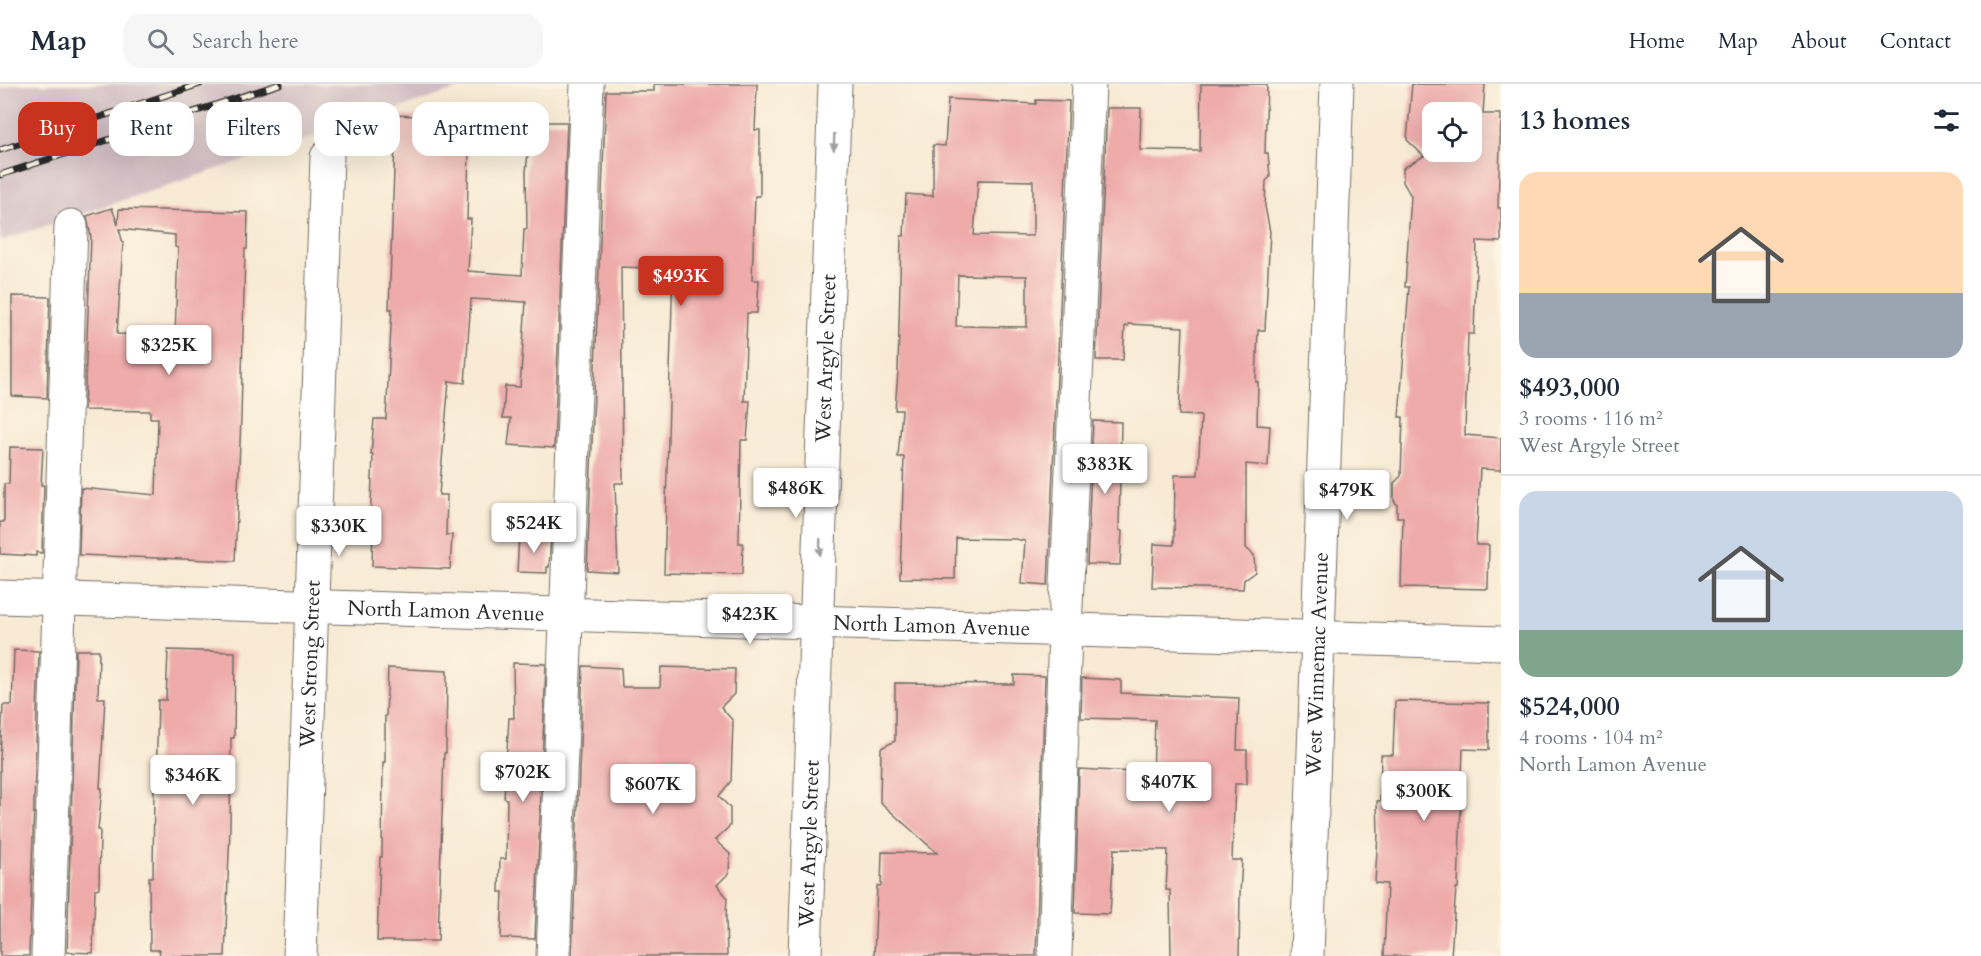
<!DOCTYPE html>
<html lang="en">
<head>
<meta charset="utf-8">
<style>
	:root { --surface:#fff; --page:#f6f6f7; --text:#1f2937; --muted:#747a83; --line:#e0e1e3; --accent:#c8321e }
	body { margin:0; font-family:Cardo,serif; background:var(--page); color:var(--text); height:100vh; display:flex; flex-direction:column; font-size:22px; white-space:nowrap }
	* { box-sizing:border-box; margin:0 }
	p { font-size:20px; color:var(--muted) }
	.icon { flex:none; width:33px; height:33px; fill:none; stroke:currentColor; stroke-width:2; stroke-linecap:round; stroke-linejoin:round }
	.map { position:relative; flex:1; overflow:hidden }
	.drawer { display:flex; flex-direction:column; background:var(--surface); width:480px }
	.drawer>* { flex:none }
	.banner { position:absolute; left:18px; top:18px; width:570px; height:54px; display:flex; gap:12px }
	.tools { position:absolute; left:1422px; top:18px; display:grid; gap:12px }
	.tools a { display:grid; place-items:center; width:60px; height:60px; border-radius:12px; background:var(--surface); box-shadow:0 6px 24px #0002; font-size:30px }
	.price { position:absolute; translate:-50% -51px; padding:0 14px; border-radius:6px; background:#fff; color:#222; font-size:20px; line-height:39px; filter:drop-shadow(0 2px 3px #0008) }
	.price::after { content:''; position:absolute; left:50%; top:36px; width:18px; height:14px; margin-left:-9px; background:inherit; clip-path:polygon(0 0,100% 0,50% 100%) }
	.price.active { background:var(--accent); color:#fff }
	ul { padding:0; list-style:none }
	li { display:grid; align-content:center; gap:12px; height:318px; padding:0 18px }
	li+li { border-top:2px solid var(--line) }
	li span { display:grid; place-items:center; height:186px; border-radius:18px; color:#555 }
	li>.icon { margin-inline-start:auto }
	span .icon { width:108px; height:108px; fill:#fffc; stroke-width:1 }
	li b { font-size:26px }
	h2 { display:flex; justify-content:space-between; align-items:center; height:72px; padding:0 18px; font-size:26px }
	.pill { padding:0 21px; border-radius:18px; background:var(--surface); box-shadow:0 6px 24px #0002; font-size:21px; line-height:54px }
	.pill.active { background:var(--accent); color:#fff }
	header { display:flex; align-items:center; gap:36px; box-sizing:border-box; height:84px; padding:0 30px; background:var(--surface); border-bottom:2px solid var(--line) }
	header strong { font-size:28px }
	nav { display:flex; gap:33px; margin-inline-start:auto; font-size:21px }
	.search { width:420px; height:54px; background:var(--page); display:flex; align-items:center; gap:15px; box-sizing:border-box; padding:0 21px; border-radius:18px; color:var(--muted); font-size:22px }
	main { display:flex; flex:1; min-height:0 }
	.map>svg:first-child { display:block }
	.industrial { fill:#d2bdc5 }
	.building { fill:#eeabaa; fill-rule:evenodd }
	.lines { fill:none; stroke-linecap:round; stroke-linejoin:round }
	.minor-casing { stroke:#736e66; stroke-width:35 }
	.minor { stroke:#fff; stroke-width:33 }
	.rail-casing { stroke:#2b2b2b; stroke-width:7 }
	.rail { stroke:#fcf5e5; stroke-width:4.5; stroke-dasharray:14; stroke-linecap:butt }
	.oneway { fill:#a0a0a0 }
	.labels { text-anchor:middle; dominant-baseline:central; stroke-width:4.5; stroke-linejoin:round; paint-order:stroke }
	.street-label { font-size:21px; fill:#2b2b2b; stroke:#fcf5e5 }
</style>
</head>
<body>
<header>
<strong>Map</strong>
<div class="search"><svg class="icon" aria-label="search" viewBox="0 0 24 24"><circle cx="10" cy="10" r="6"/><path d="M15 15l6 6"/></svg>Search here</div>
<nav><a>Home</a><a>Map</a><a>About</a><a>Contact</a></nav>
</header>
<main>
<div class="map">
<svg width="1501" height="872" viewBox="0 0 1501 872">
	<rect width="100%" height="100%" fill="#fcf5e5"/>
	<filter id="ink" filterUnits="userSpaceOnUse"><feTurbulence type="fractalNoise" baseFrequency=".0167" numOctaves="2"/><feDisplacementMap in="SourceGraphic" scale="12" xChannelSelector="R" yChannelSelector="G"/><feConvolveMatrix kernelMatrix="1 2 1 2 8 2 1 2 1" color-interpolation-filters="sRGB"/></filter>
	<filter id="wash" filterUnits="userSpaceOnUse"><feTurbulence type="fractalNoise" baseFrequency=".008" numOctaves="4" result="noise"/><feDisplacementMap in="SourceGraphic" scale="24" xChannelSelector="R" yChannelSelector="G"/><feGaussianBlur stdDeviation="1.35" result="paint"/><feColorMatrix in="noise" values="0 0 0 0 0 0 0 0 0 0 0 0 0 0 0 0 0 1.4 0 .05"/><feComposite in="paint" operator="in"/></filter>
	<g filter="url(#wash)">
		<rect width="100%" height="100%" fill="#f8ead4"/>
		<path class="industrial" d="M15,0h458l-473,157v-152z"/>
		<g id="blocks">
			<g class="building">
				<path d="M654,0h103l-2,46h5v66h-5l-3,84h7l-2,33h-10l-3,88h6l-3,39h-6l-2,103h4l-1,32 -78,-2 9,-304 -52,-2 2,216h-8l3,89 -31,-2 19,-479h48z"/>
				<path d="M1201,0h66l-2,69h3l2,24 -4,4 -1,25 5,26 -5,98h-7l-2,52h2l-1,43 13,1 -2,40 -22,-2v84l8,7 1,17 -11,8 -1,9 -91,-2 2,-43 20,1 1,-70h23l3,-59 -22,-1 4,-88 -55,-3v2h-3l-2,34h-27l11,-252h34l-1,42 60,1z"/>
				<path d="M1412,0h73l-2,30h18l-3,94h3v34l-24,-1 -3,93h-6l-3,97v4l36,3v32l-21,-1 -4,76h13l-1,44 -87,-2 2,-70h-6v-13l-3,-3v-18l7,-7 2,-59h-4l10,-130h-4l6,-91 -8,-14v-14l21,-12 -17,-16zM1432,28h40v40h-40z"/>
				<path d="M948,15l88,5v-4l33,1 -21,484 -26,-2 3,-42 -10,-2 -59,-1 -1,41 -55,-1 4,-121h-6l4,-47h-7l3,-39 3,-135h3l2,-42 27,2v-51l12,1zM978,96l55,1v55l-59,-1zM958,191l69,1v51l-71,-1z"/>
				<path d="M396,31l80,4 -1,32h-6l-2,68h4l-3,52 54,4 2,-46h3l-1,-57 5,-50h36l-13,326 -46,-3 3,-27h-8l2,-32 15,1 6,-85 -55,-3 -6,84 -16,-2 -10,114h8l-1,40h6l-2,34 -78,-3 1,-40h-3l3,-71h-2l3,-36h12l6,-110h-3z"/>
				<path d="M112,124l6,17 1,-16 129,3 -1,37h-2l-4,170 -6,142 -156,-6 2,-67 75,7 2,-77h-8v-7l-66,-1 7,-172 -4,-22zM119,145l56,6v12l3,1 -3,88h-15l-1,17 -6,-18 -36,-1 6,-91z"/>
				<path d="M12,212l38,1 -3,101 -35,-2z"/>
				<path d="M1093,337l28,1 -2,108 3,1 -2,34 -33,-1z"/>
				<path d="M10,363l33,1 -2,37h3l-2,68 -6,-1v4l-36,-2v-32h4v-38h5z"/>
				<path d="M519,451l32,2 -2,30h-2v6l-30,-1z"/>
				<path d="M14,566l25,1 -10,305h-29v-198l3,-53h9z"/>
				<path d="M76,566h23l-1,48h7l-5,90h2l-4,42h2l-1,58 -4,1 -2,64 -26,-1z"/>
				<path d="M168,566l67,2 -1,86h-3l-1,90 -5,128h-66l1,-6h-10l-1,-73h4l1,-89h2l2,-88h8z"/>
				<path d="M513,579l33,1 -11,275 -34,-1 2,-46h-4l1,-33h6l1,-60 -3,-1 5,-80h5z"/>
				<path d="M583,582l38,2 1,19h38l1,-20 74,2 -1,25 -13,13 12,14 -2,60 -12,15 11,12v18l-15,14 15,14 -1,19 -12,12 10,12 -1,19 1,40h-155z"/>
				<path d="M388,584l59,3 -1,82h-2l-6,188h-61l3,-84h2l1,-95h2v-46h1z"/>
				<path d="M1014,591l31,1 -9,280h-162l3,-70h4l1,-34 55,1 -57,-51 1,-54 14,-7v-58l119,1z"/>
				<path d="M1082,594l39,2v13l118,5 -2,52h10v34h-12l-3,76h10l-2,34 -1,62h-68l-1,-66h-4l2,-40 -54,-1 -4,65 -35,-1 4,-144 74,4 2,-53 -74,-2z"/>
				<path d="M1395,617l94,2v47l-26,-1 -5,139h-2l-5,68h-67l3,-72 -12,-1 3,-49 -1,-33h3l1,-46h12z"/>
			</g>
		</g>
	</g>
	<g filter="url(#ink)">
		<use href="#blocks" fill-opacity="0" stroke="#736e66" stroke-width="1.5"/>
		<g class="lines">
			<defs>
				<g id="minor">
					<path id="s1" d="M0,513l1501,46"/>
					<path d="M48,872l23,-730"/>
					<path id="s2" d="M300,872l27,-799"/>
					<path d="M553,872l34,-872"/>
					<path id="s3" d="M805,872l30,-872"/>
					<path d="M1055,872l10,-327 24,-545"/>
					<path id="s4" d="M1307,872l30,-872"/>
				</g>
			</defs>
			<use href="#minor" class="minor-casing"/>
			<use href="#minor" class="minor"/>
			<defs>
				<g id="rail">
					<path d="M0,66l200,-66"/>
					<path d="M0,91l280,-91"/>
				</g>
			</defs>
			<use href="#rail" class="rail-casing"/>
			<use href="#rail" class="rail"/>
		</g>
		<defs><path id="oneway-solid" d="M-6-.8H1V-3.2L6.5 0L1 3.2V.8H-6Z" transform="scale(1.5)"/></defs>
		<g class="oneway">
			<use href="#oneway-solid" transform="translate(834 58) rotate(92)"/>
			<use href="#oneway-solid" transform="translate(820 463) rotate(92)"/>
		</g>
	</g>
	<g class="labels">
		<g class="street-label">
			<text stroke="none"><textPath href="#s3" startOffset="598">West Argyle Street</textPath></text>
			<text stroke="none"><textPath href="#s1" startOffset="446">North Lamon Avenue</textPath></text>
			<text stroke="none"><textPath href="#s1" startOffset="932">North Lamon Avenue</textPath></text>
			<text stroke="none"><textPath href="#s2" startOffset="292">West Strong Street</textPath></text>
			<text stroke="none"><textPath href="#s4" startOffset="292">West Winnemac Avenue</textPath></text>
			<text stroke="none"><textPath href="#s3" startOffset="112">West Argyle Street</textPath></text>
		</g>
	</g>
</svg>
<div class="tools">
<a><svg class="icon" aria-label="locate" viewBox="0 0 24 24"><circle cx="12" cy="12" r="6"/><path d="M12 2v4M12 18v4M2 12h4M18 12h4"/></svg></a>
</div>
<b class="price active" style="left:681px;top:223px">$493K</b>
<b class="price" style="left:169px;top:292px">$325K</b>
<b class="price" style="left:1105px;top:411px">$383K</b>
<b class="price" style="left:796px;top:435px">$486K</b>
<b class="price" style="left:1347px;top:437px">$479K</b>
<b class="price" style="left:534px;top:470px">$524K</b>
<b class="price" style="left:339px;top:473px">$330K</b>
<b class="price" style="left:750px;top:561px">$423K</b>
<b class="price" style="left:523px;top:719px">$702K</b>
<b class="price" style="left:193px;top:722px">$346K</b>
<b class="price" style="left:1169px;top:729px">$407K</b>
<b class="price" style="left:653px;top:731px">$607K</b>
<b class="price" style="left:1424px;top:738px">$300K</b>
<div class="banner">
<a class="pill active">Buy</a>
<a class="pill">Rent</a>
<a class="pill">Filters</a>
<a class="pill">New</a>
<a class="pill">Apartment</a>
</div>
</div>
<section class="drawer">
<h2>13 homes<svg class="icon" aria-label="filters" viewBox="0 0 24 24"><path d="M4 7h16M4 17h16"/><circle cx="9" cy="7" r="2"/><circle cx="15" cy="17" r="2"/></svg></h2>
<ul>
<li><span style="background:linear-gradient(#ffd9b3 65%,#9aa5b1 0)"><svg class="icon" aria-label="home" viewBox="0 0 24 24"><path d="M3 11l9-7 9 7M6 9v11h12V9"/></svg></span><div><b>$493,000</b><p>3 rooms · 116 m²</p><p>West Argyle Street</p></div></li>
<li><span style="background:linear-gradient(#c9d6e8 75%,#7fa58c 0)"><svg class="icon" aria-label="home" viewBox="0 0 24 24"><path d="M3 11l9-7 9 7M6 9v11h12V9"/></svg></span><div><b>$524,000</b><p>4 rooms · 104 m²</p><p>North Lamon Avenue</p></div></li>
</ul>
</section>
</main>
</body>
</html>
